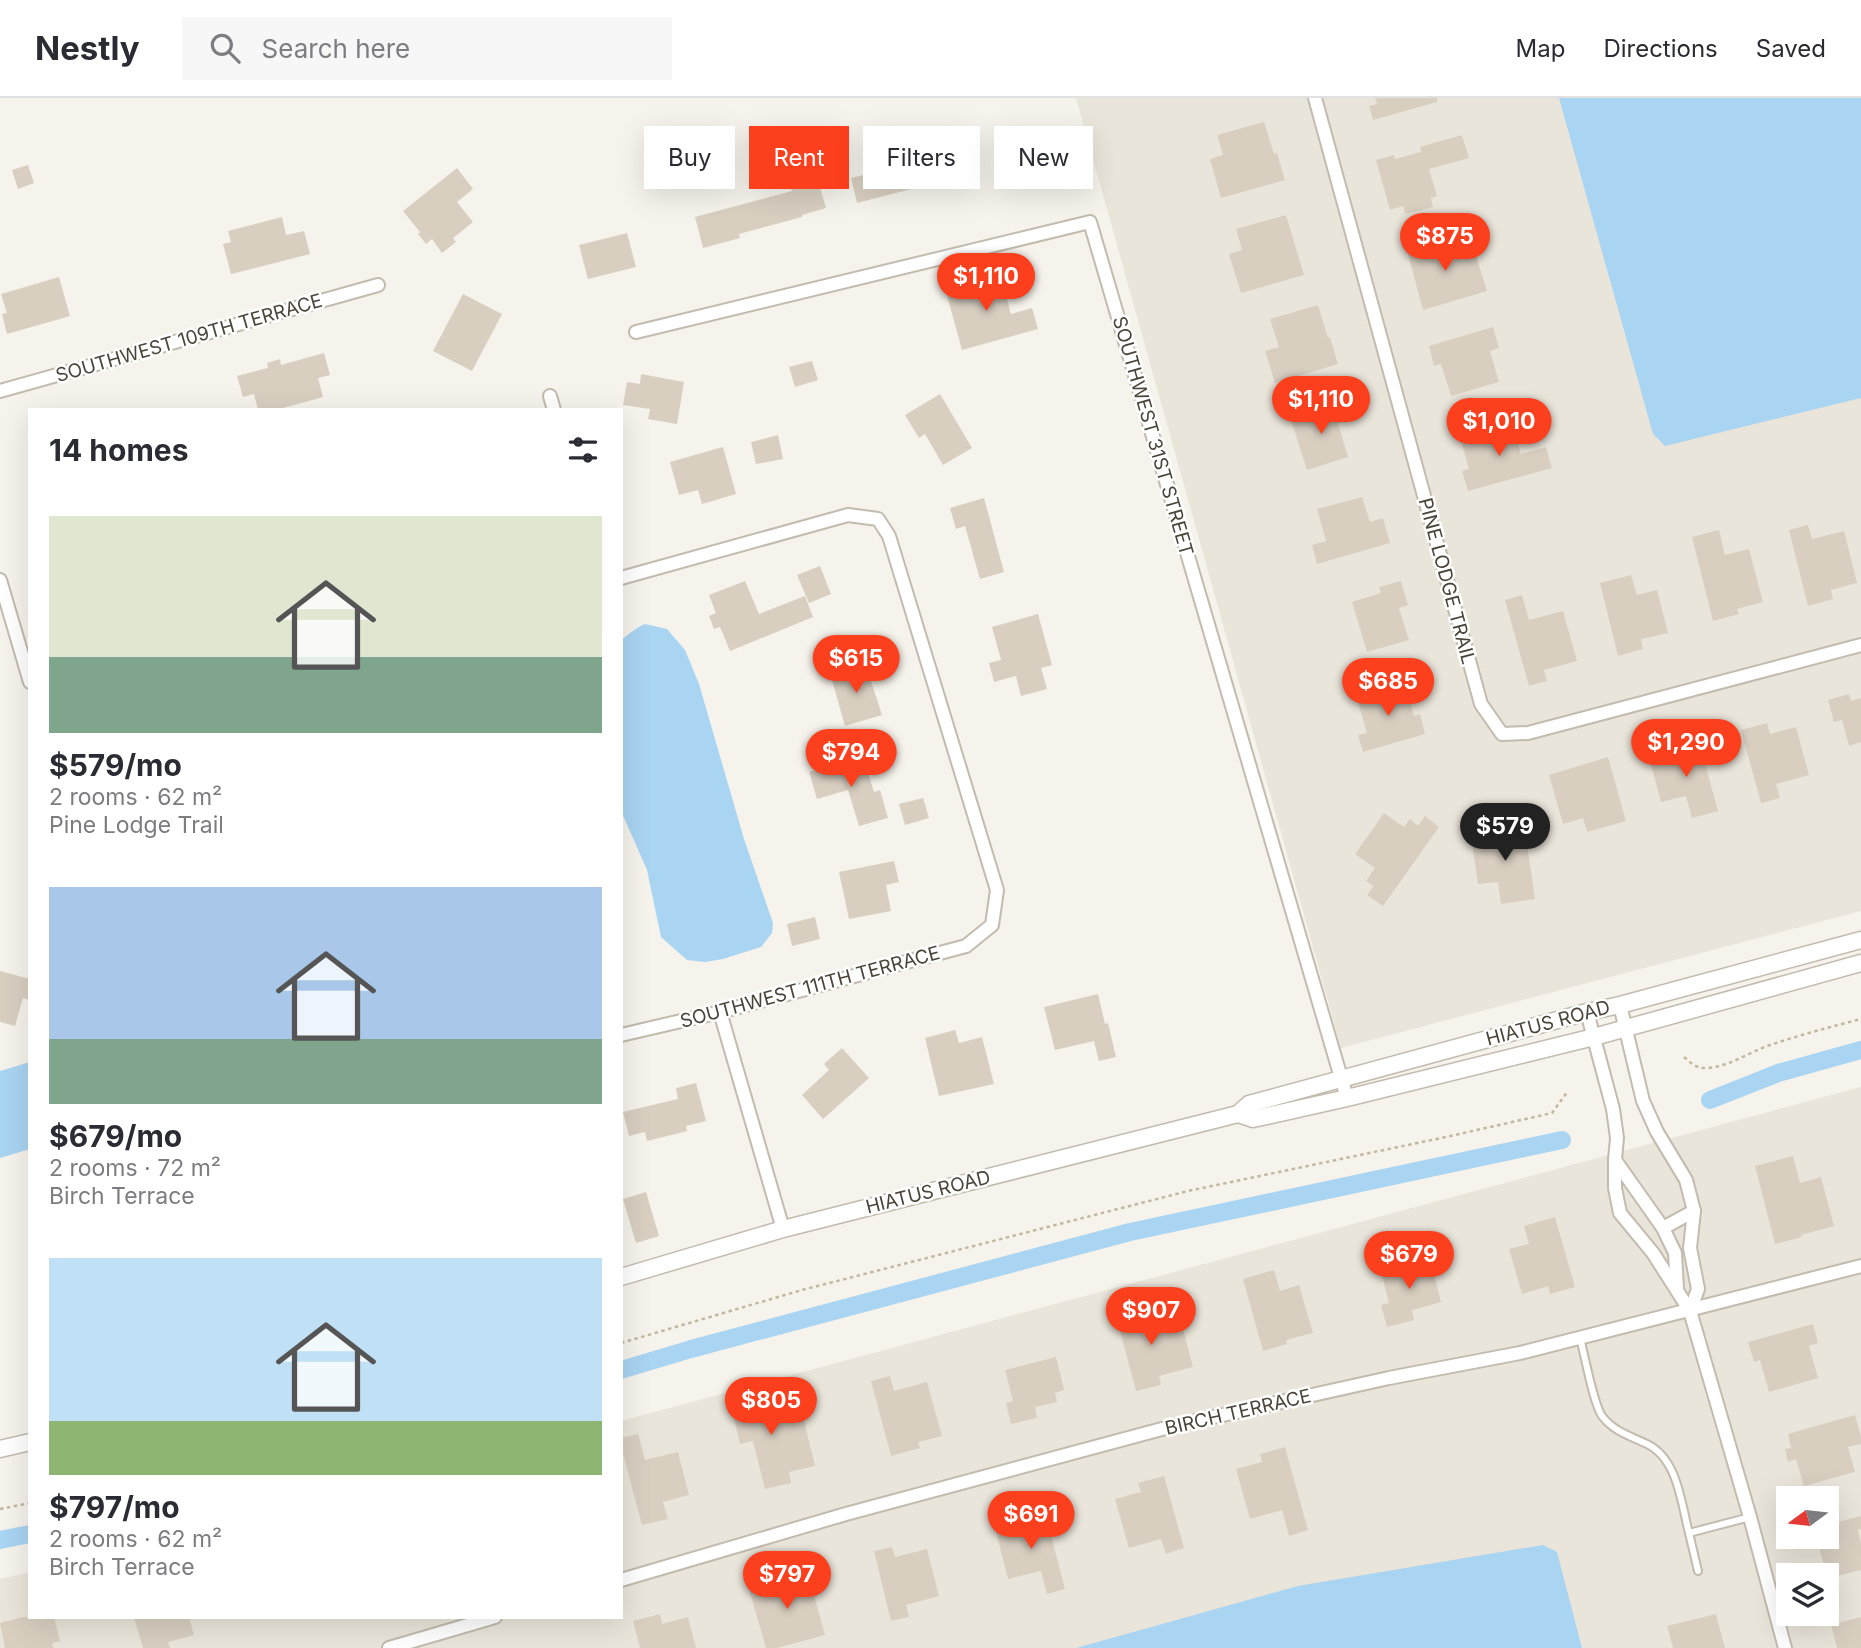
<!DOCTYPE html>
<html lang="en">
<head>
<meta charset="utf-8">
<style>
	:root { --surface:#fff; --page:#f7f7f7; --text:#2b2b33; --muted:#7c7c81; --line:#e1e1e2; --accent:#fc3f1d }
	body { margin:0; font-family:Inter,sans-serif; background:var(--page); color:var(--text); height:100vh; display:flex; flex-direction:column; font-size:26px; white-space:nowrap }
	* { box-sizing:border-box; margin:0 }
	p { font-size:23px; color:var(--muted) }
	.icon { flex:none; width:38px; height:38px; fill:none; stroke:currentColor; stroke-width:2; stroke-linecap:round; stroke-linejoin:round }
	.map { position:relative; flex:1; overflow:hidden }
	.details { position:absolute; left:28px; top:310px; width:595px; height:1211px; display:flex; flex-direction:column; background:var(--surface); border-radius:0px; box-shadow:0 7px 28px #0002 }
	.details>* { flex:none }
	.guide { position:absolute; left:644px; top:28px; width:665px; height:63px; display:flex; gap:14px }
	.needle { width:46px; rotate:255deg }
	.tools { position:absolute; left:1776px; top:1388px; display:grid; gap:14px }
	.tools a { display:grid; place-items:center; width:63px; height:63px; border-radius:0px; background:var(--surface); box-shadow:0 7px 28px #0002; font-size:35px }
	.price { position:absolute; translate:-50% -60px; padding:0 16px; border-radius:24px; background:var(--accent); color:#fff; font-size:23px; line-height:46px; filter:drop-shadow(0 2px 4px #0008) }
	.price::after { content:''; position:absolute; left:50%; top:42px; width:21px; height:16px; margin-left:-10px; background:inherit; clip-path:polygon(0 0,100% 0,50% 100%) }
	.price.on { background:#222; color:#fff }
	ul { padding:0; list-style:none }
	li { display:grid; align-content:center; gap:14px; height:371px; padding:0 21px }
	li span { display:grid; place-items:center; height:217px; border-radius:0px; color:#555 }
	li>.icon { margin-inline-start:auto }
	span .icon { width:126px; height:126px; fill:#fffc; stroke-width:1 }
	li b { font-size:30px }
	h2 { display:flex; justify-content:space-between; align-items:center; height:84px; padding:0 21px; font-size:30px }
	.chip { padding:0 24px; border-radius:0px; background:var(--surface); box-shadow:0 7px 28px #0002; font-size:24px; line-height:63px }
	.chip.on { background:var(--accent); color:#fff }
	header { display:flex; align-items:center; gap:42px; box-sizing:border-box; height:98px; padding:0 35px; background:var(--surface); border-bottom:2px solid var(--line) }
	header strong { font-size:33px }
	nav { display:flex; gap:38px; margin-inline-start:auto; font-size:24px }
	.search { width:490px; height:63px; background:var(--page); display:flex; align-items:center; gap:18px; box-sizing:border-box; padding:0 24px; border-radius:0px; color:var(--muted); font-size:26px }
	.map>svg:first-child { display:block }
	.residential { fill:#eae5da; fill-rule:evenodd }
	.water { fill:#a9d4f2 }
	.lines { fill:none; stroke-linecap:round; stroke-linejoin:round }
	.canal { stroke:#a9d4f2; stroke-width:18 }
	.building { fill:#d8cfc1 }
	.service-casing { stroke:#c2bbae; stroke-width:10 }
	.minor-casing { stroke:#c2bbae; stroke-width:16 }
	.tertiary-casing { stroke:#c2bbae; stroke-width:19 }
	.path { stroke:#c4b79f; stroke-width:2.5; stroke-dasharray:3.5 3.5; stroke-linecap:butt }
	.service { stroke:#fff; stroke-width:6 }
	.minor { stroke:#fff; stroke-width:12 }
	.tertiary { stroke:#fff; stroke-width:16 }
	.labels { text-anchor:middle; dominant-baseline:central; stroke-width:5; stroke-linejoin:round; paint-order:stroke }
	.street-label { font-size:19px; fill:#4b4439; stroke:#fff }
</style>
</head>
<body>
<header>
<strong>Nestly</strong>
<div class="search"><svg class="icon" aria-label="search" viewBox="0 0 24 24"><circle cx="10" cy="10" r="6"/><path d="M15 15l6 6"/></svg>Search here</div>
<nav><a>Map</a><a>Directions</a><a>Saved</a></nav>
</header>
<div class="map">
<svg width="1861" height="1550" viewBox="0 0 1861 1550">
	<rect width="100%" height="100%" fill="#f6f3ec"/>
	<g class="residential">
		<path d="M1076,0h785v813l-520,137z"/>
		<path d="M1861,989v561h-1861v-69l30,-7v45h591v-196zM1788,1400h39v38h-39zM1788,1477h39v39h-39z"/>
	</g>
	<g class="water">
		<path d="M1559,0h302v300l-196,48 -12,-12z"/>
		<path d="M645,526l22,5 18,21 14,34 45,155 29,84 -1,10 -11,14 -38,12 -18,3 -18,-2 -26,-23 -14,-67 -26,-59v-171c9,-6 14,-12 24,-16z"/>
		<path d="M30,964v87l-30,9v-87z"/>
		<path d="M1543,1447l14,7 25,96h-506l222,-62z"/>
	</g>
	<g class="lines">
		<g class="canal">
			<path d="M1710,1002l68,-27 83,-23"/>
			<path d="M621,1272l70,-21 439,-117 432,-92"/>
			<path d="M0,1442l30,-6"/>
		</g>
	</g>
	<g class="building">
		<path d="M1375,0h62v4l-64,18 -4,-14 8,-2z"/>
		<path d="M1264,24l10,32 3,-1 8,27 -64,18 -11,-39 13,-4 -6,-20z"/>
		<path d="M909,37l14,51 -66,17 -6,-25 34,-8 -7,-27z"/>
		<path d="M1462,37l7,23 -40,11 8,27 -6,2 2,9 -28,7 -2,-8 -13,4 -14,-50 18,-5 1,4 26,-7 -1,-5z"/>
		<path d="M28,67l6,18 -16,6 -6,-19z"/>
		<path d="M457,70l16,21 -16,13 16,20 -20,16 3,4 -14,11 -10,-14 -6,5 -8,-10 2,-2 -17,-21z"/>
		<path d="M816,76l10,34 -24,7v2l-63,17 1,4 -37,10 -8,-31 97,-26 -2,-10z"/>
		<path d="M1286,117l18,60 -63,18 -12,-39 13,-4 -6,-21z"/>
		<path d="M282,119l4,18 18,-4 6,23 -79,20 -8,-30 8,-2 -3,-11z"/>
		<path d="M627,135l9,34 -48,12 -9,-34z"/>
		<path d="M1456,138l6,21 13,-4 12,38 -64,19 -16,-59z"/>
		<path d="M1000,175l11,41 21,-6 6,21 -76,21 -17,-62z"/>
		<path d="M59,179l11,39 -63,18 -5,-20 5,-1 -6,-19z"/>
		<path d="M463,196l39,20 -30,57 -39,-20z"/>
		<path d="M1318,207l10,33 2,-1 8,27 -63,19 -10,-32 14,-4 -9,-28z"/>
		<path d="M1493,229l6,21 -9,3 9,31 -48,14 -10,-32 -7,2 -5,-20z"/>
		<path d="M324,255l6,22 -12,3 5,19 -47,13h-18l-4,-16 -11,3 -6,-21 31,-8 -1,-5 13,-4 1,6z"/>
		<path d="M812,263l6,19 -23,7 -6,-20z"/>
		<path d="M641,276l43,8 -7,42 -29,-5 2,-10 -27,-4 4,-23 13,2z"/>
		<path d="M940,296l32,54 -29,17 -18,-31 -6,4 -14,-23z"/>
		<path d="M1340,302l7,21 -9,2 10,34 -41,13 -16,-50 29,-9 -1,-5z"/>
		<path d="M1512,326l9,30 25,-7 6,21 -84,23 -6,-20 7,-2 -9,-31z"/>
		<path d="M778,337l5,24 -27,5 -5,-22z"/>
		<path d="M723,349l13,47 -34,10 -4,-14 -19,5 -9,-33z"/>
		<path d="M1362,399l8,25 13,-4 7,25 -73,21 -5,-19 14,-4 -9,-32z"/>
		<path d="M984,400l20,74 -24,7 -15,-53 -9,3 -6,-21z"/>
		<path d="M1808,427l4,14 32,-8 13,52 -26,7 2,9 -25,7 -19,-76z"/>
		<path d="M1719,432l6,25 24,-6 14,53 -26,7 2,5 -26,7 -21,-84z"/>
		<path d="M820,468l11,28 -22,9 -12,-28z"/>
		<path d="M1631,477l6,20 20,-5 11,43 -27,6 2,10 -25,7 -18,-73z"/>
		<path d="M745,483l14,33 46,-18 8,21 -83,34 -10,-24 -6,2 -5,-13 7,-3 -7,-18z"/>
		<path d="M1401,483l7,24 -9,3 10,32 -42,12 -15,-50 29,-9 -2,-6z"/>
		<path d="M1522,497l7,25 34,-9 14,50 -33,9 3,11 -18,5 -24,-86z"/>
		<path d="M1038,516l14,51 -11,3 6,21 -26,7 -5,-20 -22,6 -5,-19 12,-3 -9,-33z"/>
		<path d="M865,565l17,52 -37,11 -15,-53z"/>
		<path d="M1405,586l9,32 6,-2 5,20 -62,18 -5,-17 9,-2 -10,-35z"/>
		<path d="M1849,596l2,7 10,-3v44l-12,4 -7,-26 -8,2 -6,-22z"/>
		<path d="M1767,625l3,11 26,-7 13,48 -33,9 4,14 -19,5 -20,-73z"/>
		<path d="M1699,643l19,70 -26,7 -6,-22 -25,6 -11,-41 26,-7 -1,-7z"/>
		<path d="M863,658l11,36 6,-2 8,28 -29,8 -11,-36 -31,9 -8,-27z"/>
		<path d="M1608,659l18,64 -39,11 -4,-14 -20,6 -14,-49z"/>
		<path d="M923,700l6,20 -24,7 -6,-21z"/>
		<path d="M1384,715l20,14 6,-8 8,7 7,-10 14,11 -56,79 -16,-11 7,-9 -8,-5 9,-13 -20,-14z"/>
		<path d="M1524,726l11,75 -34,5 -3,-22 -20,2 -7,-47 28,-4 -1,-5z"/>
		<path d="M894,763l5,21 -13,3 5,26 -42,8 -10,-47z"/>
		<path d="M815,819l5,22 -28,7 -5,-22z"/>
		<path d="M0,873l30,8v21l-7,-2 -8,28 -15,-4z"/>
		<path d="M1098,896l7,30 3,-1 8,34 -17,4 -5,-20 -39,9 -11,-43z"/>
		<path d="M955,932l4,13 23,-6 12,47 -55,12 -14,-58z"/>
		<path d="M842,950l27,30 -46,41 -21,-24 27,-25 -5,-6z"/>
		<path d="M696,985l10,38 -20,5 1,5 -40,10 -2,-9 -16,4 -6,-24 55,-13 -2,-11z"/>
		<path d="M1793,1058l7,27 21,-6 13,49 -33,9 1,2 -27,7 -20,-78z"/>
		<path d="M646,1094l13,44 -23,7 -13,-44z"/>
		<path d="M1555,1119l20,70 -25,7 -2,-8 -26,8 -13,-45 20,-5 -5,-18z"/>
		<path d="M1430,1161l11,43 -29,8 2,10 -27,7 -6,-22 8,-2 -8,-31z"/>
		<path d="M1274,1172l6,21 19,-6 14,48 -27,7 1,4 -24,7 -20,-72z"/>
		<path d="M1142,1198l10,37 30,-8 11,42 -34,9 2,9 -25,6 -17,-64 7,-2 -6,-23z"/>
		<path d="M1813,1226l5,19 -9,3 9,32 -49,14 -9,-32 -6,2 -6,-20z"/>
		<path d="M1056,1259l8,33 -9,3 2,9 -22,5 2,11 -26,6 -5,-21 7,-2 -8,-31z"/>
		<path d="M890,1278l4,15 33,-9 15,54 -24,6 2,6 -29,8 -20,-75z"/>
		<path d="M766,1283l3,14 -7,2 6,28 35,-9 12,50 -26,6 2,11 -26,6 -12,-48 -13,3 -10,-42 12,-3 -3,-12z"/>
		<path d="M1855,1317l6,22v7l-13,3 7,25 -51,14 -8,-27 -8,3 -3,-13 6,-1 -3,-14z"/>
		<path d="M638,1336l7,26 33,-8 11,43 -26,7 5,17 -26,6 -21,-79v-8z"/>
		<path d="M1285,1349l23,83 -19,6 -7,-26 -32,9 -14,-50 26,-7 -2,-8z"/>
		<path d="M1164,1378l20,72 -18,6 -5,-15 -32,9 -14,-49 26,-7 -3,-9z"/>
		<path d="M1044,1411l21,80 -18,5 -6,-23 -33,8 -12,-47 32,-9 -2,-9z"/>
		<path d="M1861,1418v13l-3,1 3,13v27l-31,8 -5,-16h-2l-7,-26h11v-11z"/>
		<path d="M892,1449l3,10 32,-8 12,47 -33,9 3,12 -18,4 -17,-70z"/>
		<path d="M808,1476l17,61 -48,13h-11l-18,-62 27,-7 1,3z"/>
		<path d="M660,1516l2,10 26,-7 8,31h-56l-7,-27z"/>
		<path d="M1716,1516l9,34h-52l-6,-22z"/>
		<path d="M23,1519h31l6,24 -8,2 1,5h-48l-5,-25z"/>
		<path d="M134,1519h55l5,18 -26,7 2,6h-27z"/>
		<path d="M1861,1519v31h-24l-6,-23z"/>
	</g>
	<g class="lines">
		<defs>
			<g id="service">
				<path d="M1580,1240c5,18 13,65 22,78 11,15 28,20 45,28 31,15 34,59 42,89"/>
				<path d="M1698,1473l-9,-38 61,-16"/>
			</g>
			<g id="minor">
				<path d="M1315,0l166,606 21,30 26,-1 333,-88"/>
				<path d="M636,234l454,-110 257,876"/>
				<path d="M0,293l378,-106"/>
				<path d="M550,298l4,14"/>
				<path d="M621,480l227,-63 30,4 11,17 108,354 -5,35 -26,21 -246,66 -99,23"/>
				<path d="M0,482l30,102"/>
				<path d="M1620,907l23,96 14,31 29,48 8,31 -4,37 8,41 -8,22"/>
				<path d="M720,914l63,217"/>
				<path d="M1587,914l26,97 4,29 -2,22v28l5,25 33,40 37,58 60,206 35,131"/>
				<path d="M1615,1062l48,68 12,25 2,35"/>
				<path d="M1663,1130l31,-17"/>
				<path d="M621,1482l225,-66 327,-88 216,-48 131,-25 341,-87"/>
				<path d="M389,1550l106,-31"/>
			</g>
			<g id="tertiary">
				<path d="M1238,1016l15,5 94,-21 247,-61 267,-74"/>
				<path d="M621,1179l162,-48 455,-115 11,-10 338,-92 33,-7 241,-65"/>
				<path d="M0,1351l30,-7"/>
			</g>
		</defs>
		<use href="#service" class="service-casing"/>
		<use href="#minor" class="minor-casing"/>
		<use href="#tertiary" class="tertiary-casing"/>
		<g class="path">
			<path d="M1684,959c8,7 13,12 24,11 22,-2 42,-16 62,-23 30,-10 60,-18 91,-26"/>
			<path d="M621,1245l181,-53 386,-99 258,-54 106,-24 16,-22"/>
			<path d="M0,1411l30,-6"/>
		</g>
		<use href="#service" class="service"/>
		<use href="#minor" class="minor"/>
		<use href="#tertiary" class="tertiary"/>
	</g>
	<g class="labels">
		<g class="street-label">
			<text transform="translate(189 240) rotate(-16)">SOUTHWEST 109TH TERRACE</text>
			<text transform="translate(1153 338) rotate(74)">SOUTHWEST 31ST STREET</text>
			<text transform="translate(1447 483) rotate(75)">PINE LODGE TRAIL</text>
			<text transform="translate(810 889) rotate(-15)">SOUTHWEST 111TH TERRACE</text>
			<text transform="translate(1548 925) rotate(-15)">HIATUS ROAD</text>
			<text transform="translate(928 1094) rotate(-14)">HIATUS ROAD</text>
			<text transform="translate(1238 1314) rotate(-13)">BIRCH TERRACE</text>
		</g>
	</g>
</svg>
<div class="tools">
<a><svg class="needle" viewBox="-14 -14 28 28"><path d="M0-13l5 13h-10z" fill="#e53935"/><path d="M0 13l5-13h-10z" fill="#7c7c81"/></svg></a>
<a><svg class="icon" aria-label="layers" viewBox="0 0 24 24"><path d="M12 4l9 5-9 5-9-5zM3 14l9 5 9-5"/></svg></a>
</div>
<b class="price" style="left:1445px;top:175px">$875</b>
<b class="price" style="left:986px;top:215px">$1,110</b>
<b class="price" style="left:1321px;top:338px">$1,110</b>
<b class="price" style="left:1499px;top:360px">$1,010</b>
<b class="price" style="left:856px;top:597px">$615</b>
<b class="price" style="left:1388px;top:620px">$685</b>
<b class="price" style="left:1686px;top:681px">$1,290</b>
<b class="price" style="left:851px;top:691px">$794</b>
<b class="price on" style="left:1505px;top:765px">$579</b>
<b class="price" style="left:1409px;top:1193px">$679</b>
<b class="price" style="left:1151px;top:1249px">$907</b>
<b class="price" style="left:771px;top:1339px">$805</b>
<b class="price" style="left:1031px;top:1453px">$691</b>
<b class="price" style="left:787px;top:1513px">$797</b>
<div class="guide">
<a class="chip">Buy</a>
<a class="chip on">Rent</a>
<a class="chip">Filters</a>
<a class="chip">New</a>
</div>
<section class="details">
<h2>14 homes<svg class="icon" aria-label="filters" viewBox="0 0 24 24"><path d="M4 7h16M4 17h16"/><circle cx="9" cy="7" r="2"/><circle cx="15" cy="17" r="2"/></svg></h2>
<ul>
<li><span style="background:linear-gradient(#dfe7d0 65%,#7fa58c 0)"><svg class="icon" aria-label="home" viewBox="0 0 24 24"><path d="M3 11l9-7 9 7M6 9v11h12V9"/></svg></span><div><b>$579/mo</b><p>2 rooms · 62 m²</p><p>Pine Lodge Trail</p></div></li>
<li><span style="background:linear-gradient(#a9c7e8 70%,#7fa58c 0)"><svg class="icon" aria-label="home" viewBox="0 0 24 24"><path d="M3 11l9-7 9 7M6 9v11h12V9"/></svg></span><div><b>$679/mo</b><p>2 rooms · 72 m²</p><p>Birch Terrace</p></div></li>
<li><span style="background:linear-gradient(#bfe0f5 75%,#8fb573 0)"><svg class="icon" aria-label="home" viewBox="0 0 24 24"><path d="M3 11l9-7 9 7M6 9v11h12V9"/></svg></span><div><b>$797/mo</b><p>2 rooms · 62 m²</p><p>Birch Terrace</p></div></li>
</ul>
</section>
</div>
</body>
</html>
